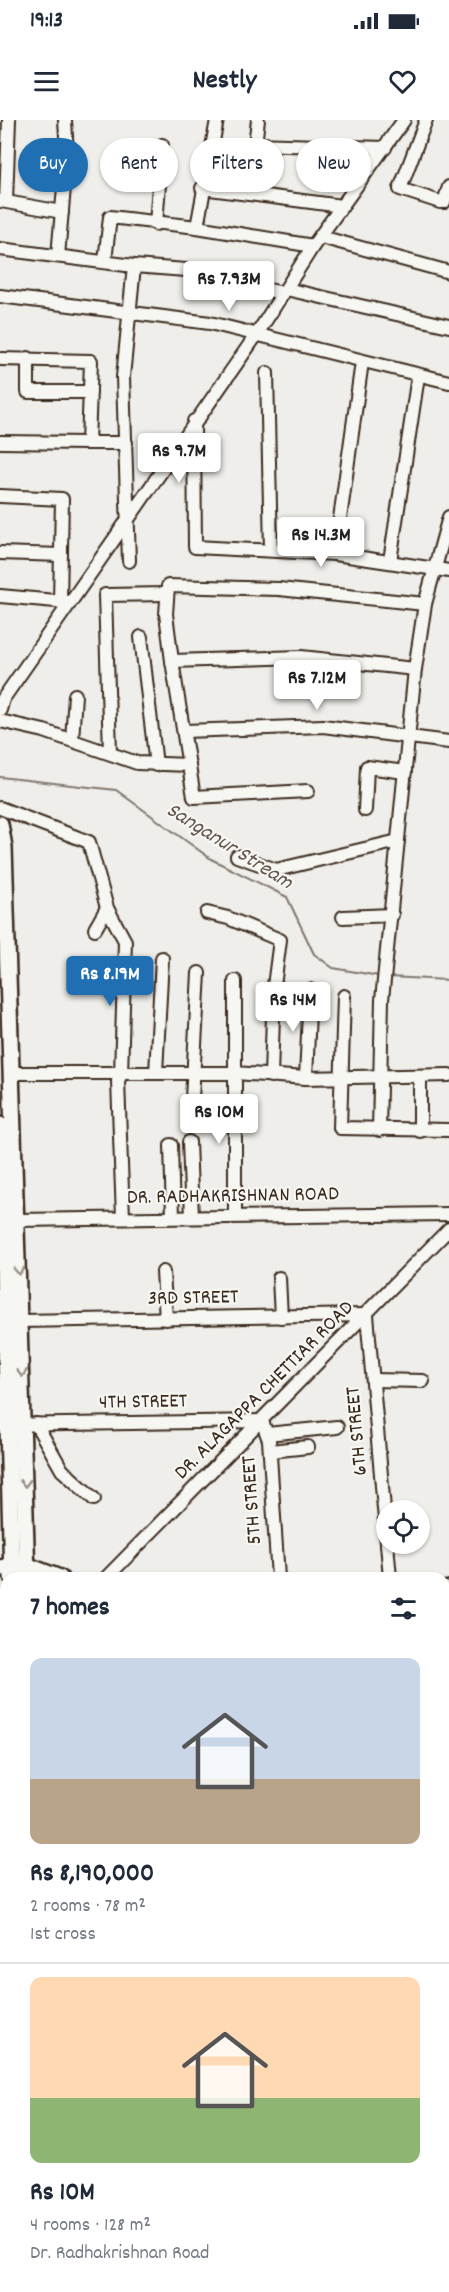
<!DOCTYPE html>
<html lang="en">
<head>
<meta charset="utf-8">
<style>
	:root { --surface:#fff; --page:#f2f2f3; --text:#1f2937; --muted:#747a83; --line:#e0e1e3; --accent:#1f6fb2 }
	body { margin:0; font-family:Dekko,sans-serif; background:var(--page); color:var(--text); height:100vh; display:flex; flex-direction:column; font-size:22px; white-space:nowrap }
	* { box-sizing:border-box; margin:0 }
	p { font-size:20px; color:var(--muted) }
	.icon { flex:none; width:33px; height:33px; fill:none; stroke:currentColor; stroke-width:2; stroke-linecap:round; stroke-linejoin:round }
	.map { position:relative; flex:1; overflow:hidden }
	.details { position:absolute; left:0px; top:1452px; width:450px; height:720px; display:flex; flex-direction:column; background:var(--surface); border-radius:18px 18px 0 0; box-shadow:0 2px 4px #0004 }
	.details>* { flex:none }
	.banner { position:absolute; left:18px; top:18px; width:414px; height:54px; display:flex; gap:12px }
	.fabs { position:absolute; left:376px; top:1380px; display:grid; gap:12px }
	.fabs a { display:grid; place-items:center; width:54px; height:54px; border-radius:50%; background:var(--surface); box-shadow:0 2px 4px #0004; font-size:30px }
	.price { position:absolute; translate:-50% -51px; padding:0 14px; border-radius:6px; background:#fff; color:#222; font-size:20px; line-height:39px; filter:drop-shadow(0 2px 3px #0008) }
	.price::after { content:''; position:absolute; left:50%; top:36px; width:18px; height:14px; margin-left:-9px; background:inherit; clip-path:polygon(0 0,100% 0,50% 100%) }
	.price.on { background:var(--accent); color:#fff }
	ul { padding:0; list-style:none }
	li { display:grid; align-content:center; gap:12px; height:318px; padding:0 30px }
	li+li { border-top:2px solid var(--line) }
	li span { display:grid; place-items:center; height:186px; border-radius:12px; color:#555 }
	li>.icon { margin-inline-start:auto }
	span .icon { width:108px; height:108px; fill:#fffc; stroke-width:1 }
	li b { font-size:26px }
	h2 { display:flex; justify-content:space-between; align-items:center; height:72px; padding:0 30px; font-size:26px }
	.pill { padding:0 21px; border-radius:27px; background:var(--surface); box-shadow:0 2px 4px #0004; font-size:21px; line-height:54px }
	.pill.on { background:var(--accent); color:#fff }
	.status { display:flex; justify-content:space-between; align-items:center; height:42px; padding:0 30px; background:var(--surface); direction:ltr }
	.status svg { height:16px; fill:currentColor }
	header { display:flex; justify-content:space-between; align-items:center; height:78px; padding:0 30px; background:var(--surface); font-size:27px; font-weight:700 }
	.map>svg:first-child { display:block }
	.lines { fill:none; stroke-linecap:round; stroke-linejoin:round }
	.stream { stroke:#81766d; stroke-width:2 }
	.minor-casing { stroke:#3b2a1e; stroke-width:16 }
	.major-casing { stroke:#3b2a1e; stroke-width:20 }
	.minor { stroke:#f6f6f2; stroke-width:12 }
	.major { stroke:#f6f6f2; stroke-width:15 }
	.oneway { stroke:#989088 }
	.labels { text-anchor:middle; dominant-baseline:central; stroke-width:4.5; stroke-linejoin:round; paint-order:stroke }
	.street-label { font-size:21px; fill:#3b2a1e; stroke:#f6f6f2 }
	.water-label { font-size:22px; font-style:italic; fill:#64564c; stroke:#f6f6f2 }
</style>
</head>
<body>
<div class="status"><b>19:13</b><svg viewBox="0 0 49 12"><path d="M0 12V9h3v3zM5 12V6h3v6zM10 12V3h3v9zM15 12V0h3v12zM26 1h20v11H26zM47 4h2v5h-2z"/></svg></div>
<header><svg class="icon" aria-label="menu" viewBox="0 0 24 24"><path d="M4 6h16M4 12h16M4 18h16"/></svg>Nestly<svg class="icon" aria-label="heart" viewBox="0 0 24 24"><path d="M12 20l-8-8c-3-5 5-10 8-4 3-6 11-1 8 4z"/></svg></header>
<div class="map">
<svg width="449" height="2172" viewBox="0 0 449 2172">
	<rect width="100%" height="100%" fill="#efeeea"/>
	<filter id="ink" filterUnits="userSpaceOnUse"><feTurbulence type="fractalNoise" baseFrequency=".0167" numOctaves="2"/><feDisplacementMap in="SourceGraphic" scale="12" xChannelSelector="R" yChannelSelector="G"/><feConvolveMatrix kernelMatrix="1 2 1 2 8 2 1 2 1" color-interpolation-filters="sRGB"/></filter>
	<g filter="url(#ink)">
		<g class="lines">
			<g class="stream">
				<path d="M0,657l116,13 95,69 76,38 27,57 19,14 46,8"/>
				<path d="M388,857l61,3"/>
			</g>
			<defs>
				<g id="minor">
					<path d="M258,0l-9,74 93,12"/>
					<path d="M426,0l-26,69 40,13h4l5,-15"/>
					<path d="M255,24l130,4"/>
					<path d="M202,68l47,6"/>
					<path d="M1,81l61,11"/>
					<path d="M6,81l3,-81"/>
					<path d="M156,104l6,-79"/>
					<path d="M197,107l20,-107"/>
					<path d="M321,117l128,35"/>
					<path d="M0,129l134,17 52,4 22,5 12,5 63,13"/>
					<path d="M58,136l9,-103 -2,-33"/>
					<path d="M105,141l5,-44 87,10 116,19"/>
					<path d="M286,169l163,37"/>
					<path d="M0,176l210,27 239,59"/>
					<path d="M28,238v34h62"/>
					<path d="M0,239l91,2 -3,82 -88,-1"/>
					<path d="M267,253l4,177"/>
					<path d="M194,301l1,126 140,7 114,17"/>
					<path d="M88,323h38"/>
					<path d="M0,376l62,3 -2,103"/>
					<path d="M0,433l61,2"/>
					<path d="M335,434l27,-192"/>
					<path d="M129,441l-6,-184 11,-111"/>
					<path d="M390,441l28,-185"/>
					<path d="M0,476l67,6"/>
					<path d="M141,517l15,128"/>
					<path d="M172,541l129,-4 114,12"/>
					<path d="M0,590l3,-11 254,-365 56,-88 91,-126"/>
					<path d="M0,601l44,10 93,32 52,2"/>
					<path d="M184,611l139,-5 126,16"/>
					<path d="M72,620l3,-45"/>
					<path d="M110,632l-5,-157 62,-1"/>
					<path d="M308,671l-114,6 -22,-136 -6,-47 2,-28 111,3 146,15"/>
					<path d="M0,688l89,34 18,66 18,33 -4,133 -3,7 5,137"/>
					<path d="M365,690l2,-43 38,5"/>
					<path d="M237,736l39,14 122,-29"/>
					<path d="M207,793l21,5 52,22 -6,46 -3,90"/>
					<path d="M343,797l49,-2"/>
					<path d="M95,809l12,-21"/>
					<path d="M235,861v235"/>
					<path d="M344,876l-4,132 109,2"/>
					<path d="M13,953h222l71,5 143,-3"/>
					<path d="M156,953l6,-115"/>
					<path d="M420,956v55"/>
					<path d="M306,958l4,-88"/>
					<path d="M191,997l8,-144"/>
					<path d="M379,1010l3,-130 33,-331 10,-65 24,-87"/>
					<path d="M189,1022l3,75"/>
					<path d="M171,1025l2,72"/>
					<path d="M17,1100l432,-6"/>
					<path d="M163,1152l3,47"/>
					<path d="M279,1158l2,39"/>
					<path d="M20,1201l347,-6 20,228"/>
					<path d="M373,1260l50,1"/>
					<path d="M36,1304l26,46 32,29"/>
					<path d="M0,1305l262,-4 7,19 9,138"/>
					<path d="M267,1314l70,-7"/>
					<path d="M270,1331l38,-4"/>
					<path d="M387,1424l3,34"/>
					<path d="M106,1458l343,-349"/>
					<path d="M444,1531h5"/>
					<path d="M0,1547h6"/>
					<path d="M2,1627l4,-10"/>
					<path d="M444,1638h5"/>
					<path d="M444,1662l5,62"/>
					<path d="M0,1719l6,-1"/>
					<path d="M0,1852l6,-1"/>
					<path d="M444,2008h5"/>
					<path d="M0,2040l6,-1"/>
					<path d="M0,2113l6,-1"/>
					<path d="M444,2159h5"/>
					<path d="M186,2166v6"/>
					<path d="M223,2166l59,3 39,-3"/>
					<path d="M0,2171l125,-5"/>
				</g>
				<g id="major">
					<path d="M0,704l4,23 23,730"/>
					<path d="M0,1005l12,452"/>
					<path d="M0,1448l26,-3 34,13"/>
					<path d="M444,1470l5,-1"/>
					<path d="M444,1773h5"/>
					<path d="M0,1797h6"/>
				</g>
			</defs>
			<use href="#minor" class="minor-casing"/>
			<use href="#major" class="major-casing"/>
			<use href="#minor" class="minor"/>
			<use href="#major" class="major"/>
		</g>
		<defs><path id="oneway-chevron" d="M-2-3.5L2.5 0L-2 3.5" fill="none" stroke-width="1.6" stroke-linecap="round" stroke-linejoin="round" transform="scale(1.5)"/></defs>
		<g class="oneway">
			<use href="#oneway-chevron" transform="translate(19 1151) rotate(88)"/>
			<use href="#oneway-chevron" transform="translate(22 1253) rotate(88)"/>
			<use href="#oneway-chevron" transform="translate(25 1363) rotate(89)"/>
		</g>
	</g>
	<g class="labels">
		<g class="street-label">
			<text transform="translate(233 1077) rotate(-1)">DR. RADHAKRISHNAN ROAD</text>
			<text transform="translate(193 1179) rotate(-1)">3RD STREET</text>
			<text transform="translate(265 1271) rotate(-45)">DR. ALAGAPPA CHETTIAR ROAD</text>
			<text transform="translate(143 1283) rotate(-1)">4TH STREET</text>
			<text transform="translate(358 1311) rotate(-95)">6TH STREET</text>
			<text transform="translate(253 1380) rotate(-94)">5TH STREET</text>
		</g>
		<g class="water-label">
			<text transform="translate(229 727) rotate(32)">Sanganur Stream</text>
		</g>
	</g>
</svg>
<div class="fabs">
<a><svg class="icon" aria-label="locate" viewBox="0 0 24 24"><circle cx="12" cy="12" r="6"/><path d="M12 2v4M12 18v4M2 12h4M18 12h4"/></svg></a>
</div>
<b class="price" style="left:229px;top:192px">Rs 7.93M</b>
<b class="price" style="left:179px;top:364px">Rs 9.7M</b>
<b class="price" style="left:321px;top:448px">Rs 14.3M</b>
<b class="price" style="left:317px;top:591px">Rs 7.12M</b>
<b class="price on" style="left:110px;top:887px">Rs 8.19M</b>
<b class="price" style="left:293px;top:913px">Rs 14M</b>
<b class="price" style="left:219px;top:1025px">Rs 10M</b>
<div class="banner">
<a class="pill on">Buy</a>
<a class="pill">Rent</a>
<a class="pill">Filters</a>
<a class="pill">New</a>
</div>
<section class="details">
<h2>7 homes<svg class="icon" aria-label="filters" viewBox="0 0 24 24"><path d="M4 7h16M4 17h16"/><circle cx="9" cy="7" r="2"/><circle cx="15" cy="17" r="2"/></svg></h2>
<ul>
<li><span style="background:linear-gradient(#c9d6e8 65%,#b9a48a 0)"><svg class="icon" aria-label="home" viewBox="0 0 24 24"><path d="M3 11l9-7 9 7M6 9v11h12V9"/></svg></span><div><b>Rs 8,190,000</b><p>2 rooms · 78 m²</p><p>1st cross</p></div></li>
<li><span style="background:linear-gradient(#ffd9b3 65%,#8fb573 0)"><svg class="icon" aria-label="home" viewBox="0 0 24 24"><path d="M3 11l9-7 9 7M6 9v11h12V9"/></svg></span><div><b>Rs 10M</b><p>4 rooms · 128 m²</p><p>Dr. Radhakrishnan Road</p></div></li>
</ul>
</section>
</div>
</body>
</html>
